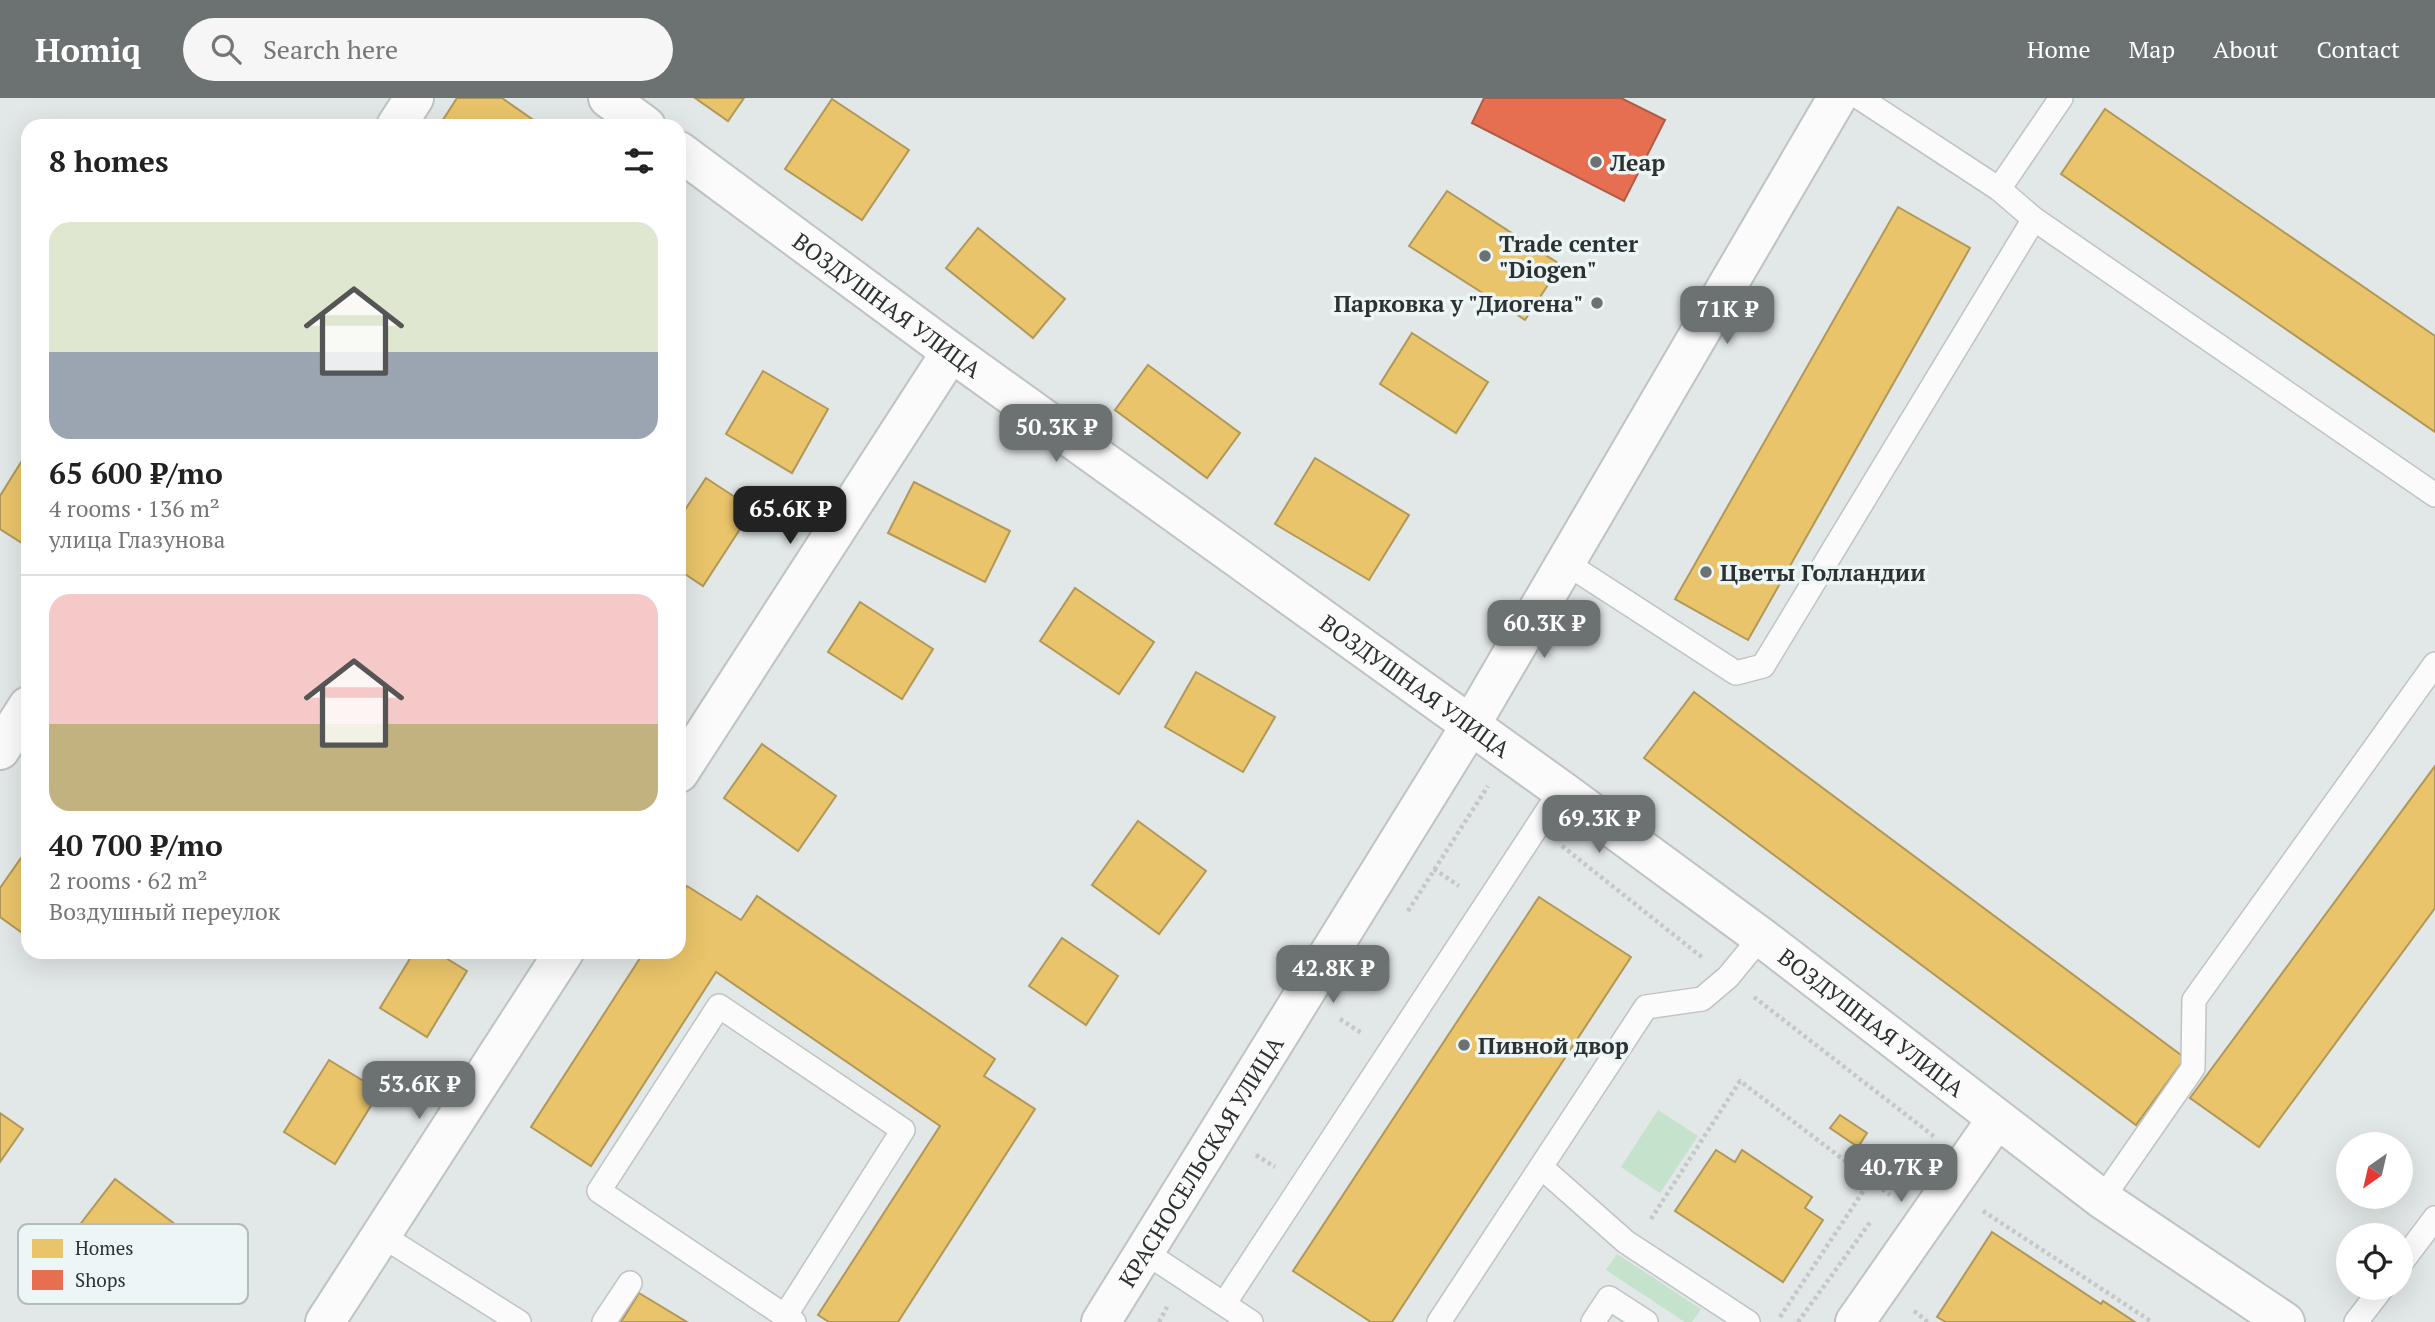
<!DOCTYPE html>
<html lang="en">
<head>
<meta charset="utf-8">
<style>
	:root { --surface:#fff; --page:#f6f6f6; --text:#222; --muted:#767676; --line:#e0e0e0; --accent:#6c7171 }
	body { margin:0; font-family:"PT Serif",serif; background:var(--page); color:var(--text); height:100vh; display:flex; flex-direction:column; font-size:26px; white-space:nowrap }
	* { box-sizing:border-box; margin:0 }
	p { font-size:23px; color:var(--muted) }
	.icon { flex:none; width:38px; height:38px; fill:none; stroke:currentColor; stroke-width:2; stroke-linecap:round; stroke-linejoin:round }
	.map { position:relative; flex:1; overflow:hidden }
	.panel { position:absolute; left:21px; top:21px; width:665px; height:840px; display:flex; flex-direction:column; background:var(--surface); border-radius:21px; box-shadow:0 7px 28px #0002 }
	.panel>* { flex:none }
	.needle { width:46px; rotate:214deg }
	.buttons { position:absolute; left:2336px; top:1034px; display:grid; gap:14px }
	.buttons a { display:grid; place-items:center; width:77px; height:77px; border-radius:50%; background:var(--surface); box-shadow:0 7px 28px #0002; font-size:35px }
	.price { position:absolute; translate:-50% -60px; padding:0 16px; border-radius:14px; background:var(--accent); color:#fff; font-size:23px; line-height:46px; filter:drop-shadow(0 2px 4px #0008) }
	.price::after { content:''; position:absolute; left:50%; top:42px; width:21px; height:16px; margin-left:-10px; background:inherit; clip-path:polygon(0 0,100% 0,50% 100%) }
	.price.active { background:#222; color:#fff }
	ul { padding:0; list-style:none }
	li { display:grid; align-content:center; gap:14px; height:371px; padding:0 28px }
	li+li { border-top:2px solid var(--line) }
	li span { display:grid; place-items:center; height:217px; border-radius:21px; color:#555 }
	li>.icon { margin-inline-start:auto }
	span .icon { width:126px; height:126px; fill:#fffc; stroke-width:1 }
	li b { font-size:30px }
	h2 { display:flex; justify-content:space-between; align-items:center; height:84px; padding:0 28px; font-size:30px }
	header { display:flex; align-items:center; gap:42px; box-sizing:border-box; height:98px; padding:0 35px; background:var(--accent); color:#fff }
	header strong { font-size:33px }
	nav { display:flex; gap:38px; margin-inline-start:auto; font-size:24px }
	.search { width:490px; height:63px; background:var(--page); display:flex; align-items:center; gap:18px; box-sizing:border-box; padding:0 24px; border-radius:38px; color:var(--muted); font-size:26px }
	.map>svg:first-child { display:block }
	.green { fill:#c4e2cc }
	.homes { fill:#e9c46a; stroke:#b19859; stroke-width:2 }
	.shops { fill:#e76f51; stroke:#af5c48; stroke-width:2 }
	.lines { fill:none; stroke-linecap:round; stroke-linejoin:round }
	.lane-casing { stroke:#bfc3c4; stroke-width:26 }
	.street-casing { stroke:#bfc3c4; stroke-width:42 }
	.secondary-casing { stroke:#bfc3c4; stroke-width:42 }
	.path { stroke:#c6c7c7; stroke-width:4.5; stroke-dasharray:3.5 3.5; stroke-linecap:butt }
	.lane { stroke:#fbfbfb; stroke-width:23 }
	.street { stroke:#fbfbfb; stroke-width:38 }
	.secondary { stroke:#fbfbfb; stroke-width:38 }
	.poi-dot { fill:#6c7171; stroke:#ecf6f7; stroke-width:2.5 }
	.labels { text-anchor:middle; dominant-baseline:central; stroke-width:7; stroke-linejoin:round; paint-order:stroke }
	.poi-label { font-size:23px; font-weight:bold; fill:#2d3132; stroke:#ecf6f7; text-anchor:start }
	.street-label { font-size:23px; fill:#2d3132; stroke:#ecf6f7 }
	.key { fill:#ecf6f7; stroke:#b3bbbc; stroke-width:2 }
	.key-label { font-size:19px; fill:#2d3132 }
</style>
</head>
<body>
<header>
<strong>Homiq</strong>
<div class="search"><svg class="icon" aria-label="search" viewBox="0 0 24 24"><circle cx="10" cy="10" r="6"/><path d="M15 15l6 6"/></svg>Search here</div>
<nav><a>Home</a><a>Map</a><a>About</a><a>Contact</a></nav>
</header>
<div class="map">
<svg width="2435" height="1224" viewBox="0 0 2435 1224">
	<rect width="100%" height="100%" fill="#e2e7e7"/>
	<g class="green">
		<path d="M1658,1012l40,26 -38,57 -39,-26z"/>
		<path d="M1617,1156l84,55 -9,13h-7l-79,-52z"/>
	</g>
	<g class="homes">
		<path d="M457,0h45l40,28h-103z"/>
		<path d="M695,0h49l-16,23z"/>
		<path d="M832,1l77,51 -47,70 -77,-51z"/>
		<path d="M2105,11l330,227v96l-374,-258z"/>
		<path d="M1447,93l114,74 -36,55 -116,-74z"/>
		<path d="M1898,109l72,41 -222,392 -73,-41z"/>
		<path d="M978,130l87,71 -32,39 -87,-70z"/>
		<path d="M1412,235l76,49 -32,51 -76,-49z"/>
		<path d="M1148,267l92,68 -33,45 -92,-68z"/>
		<path d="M763,273l65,38 -36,64 -66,-39z"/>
		<path d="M28,353v96l-28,-18v-33z"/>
		<path d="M1315,360l94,57 -40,65 -94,-56z"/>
		<path d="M706,380l47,31 -50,77 -24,-16v-51z"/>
		<path d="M914,384l96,49 -25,51 -97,-49z"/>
		<path d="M1075,490l79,54 -35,52 -79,-53z"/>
		<path d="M860,504l73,47 -31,50 -74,-47z"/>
		<path d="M1196,574l79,45 -32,55 -78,-45z"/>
		<path d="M1694,594l491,366 -49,67 -492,-367z"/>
		<path d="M762,646l74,52 -38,55 -74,-53z"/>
		<path d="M2435,668v142l-176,239 -69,-49z"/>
		<path d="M1138,723l68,50 -47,63 -67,-49z"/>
		<path d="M28,750v89l-28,-20v-29z"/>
		<path d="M687,788l54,34 16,-24 238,163 -11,17 51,33 -137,213h-69l-11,-7 122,-189 -224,-154 -125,194 -60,-39 113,-175h35v-54z"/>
		<path d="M1539,799l92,60 -239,365h-21l-78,-51z"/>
		<path d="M1062,840l56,38 -32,49 -57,-39z"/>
		<path d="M414,854h22l31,19 -40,66 -47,-29z"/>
		<path d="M329,962l51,31 -45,73 -51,-32z"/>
		<path d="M0,1015l23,16 -23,33z"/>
		<path d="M1840,1017l27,18 -9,14 -28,-19z"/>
		<path d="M1716,1052l19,12 7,-12 70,47 -7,11 18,12 -40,62 -108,-71z"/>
		<path d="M115,1081l77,58 -49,65 -78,-58z"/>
		<path d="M1992,1134l109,72 2,-3 32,21h-189l-9,-5z"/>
		<path d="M639,1195l48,29h-66z"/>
	</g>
	<path class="shops" d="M1484,0h137l44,22 -41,81 -152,-78z"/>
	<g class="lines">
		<defs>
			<g id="lane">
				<path d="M1860,0l139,91 35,30 401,276"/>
				<path d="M1999,91l62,-91"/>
				<path d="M1566,465l170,110 27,-7 271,-447"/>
				<path d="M1541,1069l85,75 122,80"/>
				<path d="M2102,1101l91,-131 1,-68 241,-336"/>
				<path d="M381,1137l138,87"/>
				<path d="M1145,1154l106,70"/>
				<path d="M2401,1165l34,-45"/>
				<path d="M1224,1206l337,-514"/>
				<path d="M785,1218l118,-186 -184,-124 -120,185 195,131"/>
				<path d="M604,1224l26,-39"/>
				<path d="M1439,1224l207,-315 56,-8 26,-22 33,-40"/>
				<path d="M1593,1224l16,-24 37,24"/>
				<path d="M2356,1224l26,-34"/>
			</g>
			<g id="street">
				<path d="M396,28l18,-28"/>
				<path d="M0,652l28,-44"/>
				<path d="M679,675l272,-421"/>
				<path d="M325,1224l239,-370"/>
				<path d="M1855,1224l141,-202"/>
			</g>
			<g id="secondary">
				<path d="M608,0l38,28"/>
				<path id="s1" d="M679,53l272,201 610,438 200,147 341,262 183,123"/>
				<path id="s2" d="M1101,1224l369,-596 367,-628"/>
			</g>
		</defs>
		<use href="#lane" class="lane-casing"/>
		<use href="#street" class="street-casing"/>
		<use href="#secondary" class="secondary-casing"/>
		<g class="path">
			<path d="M1562,748l141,112"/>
			<path d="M1434,771l25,17"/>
			<path d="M1408,813l80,-125"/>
			<path d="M1754,899l182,141"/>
			<path d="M1340,921l23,15"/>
			<path d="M1256,1057l19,12"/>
			<path d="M1983,1113l169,111"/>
			<path d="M1651,1121l89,-138 150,114"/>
			<path d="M1914,1213l14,11"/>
			<path d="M1780,1219l90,-136"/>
			<path d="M1159,1224l8,-15"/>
			<path d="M1798,1224l73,-101"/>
		</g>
		<use href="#lane" class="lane"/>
		<use href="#street" class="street"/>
		<use href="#secondary" class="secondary"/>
	</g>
	<g class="poi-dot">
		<circle cx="1596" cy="64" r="7"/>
		<circle cx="1485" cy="158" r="7"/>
		<circle cx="1597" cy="205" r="7"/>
		<circle cx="1706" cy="474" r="7"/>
		<circle cx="1464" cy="947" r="7"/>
	</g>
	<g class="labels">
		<g class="poi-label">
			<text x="1610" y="64">Леар</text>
			<text x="1499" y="145">Trade center<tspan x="1499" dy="26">"Diogen"</tspan></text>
			<text x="1583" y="205" text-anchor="end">Парковка у "Диогена"</text>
			<text x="1720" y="474">Цветы Голландии</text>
			<text x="1478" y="947">Пивной двор</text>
		</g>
		<g class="street-label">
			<text stroke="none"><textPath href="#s1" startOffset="259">ВОЗДУШНАЯ УЛИЦА</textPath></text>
			<text stroke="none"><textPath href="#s1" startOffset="910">ВОЗДУШНАЯ УЛИЦА</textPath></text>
			<text stroke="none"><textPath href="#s1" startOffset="1477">ВОЗДУШНАЯ УЛИЦА</textPath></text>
			<text stroke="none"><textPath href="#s2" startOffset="189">КРАСНОСЕЛЬСКАЯ УЛИЦА</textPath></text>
		</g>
	</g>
	<rect x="18" y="1126" width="230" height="80" rx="10" class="key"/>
	<rect x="32" y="1141" width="31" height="19" fill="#e9c46a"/>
	<rect x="32" y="1172" width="31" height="20" fill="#e76f51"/>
	<g class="key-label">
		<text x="75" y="1157">Homes</text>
		<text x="75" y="1189">Shops</text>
	</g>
</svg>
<div class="buttons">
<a><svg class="needle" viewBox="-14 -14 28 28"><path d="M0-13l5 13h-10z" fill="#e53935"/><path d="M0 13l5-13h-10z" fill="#767676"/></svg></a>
<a><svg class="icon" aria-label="locate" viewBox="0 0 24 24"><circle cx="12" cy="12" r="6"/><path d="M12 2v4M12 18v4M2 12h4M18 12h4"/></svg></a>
</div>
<b class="price" style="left:1727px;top:248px">71K ₽</b>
<b class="price" style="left:1056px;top:366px">50.3K ₽</b>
<b class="price active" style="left:790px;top:448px">65.6K ₽</b>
<b class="price" style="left:1544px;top:562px">60.3K ₽</b>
<b class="price" style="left:1599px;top:757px">69.3K ₽</b>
<b class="price" style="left:1333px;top:907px">42.8K ₽</b>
<b class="price" style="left:419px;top:1023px">53.6K ₽</b>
<b class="price" style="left:1901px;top:1106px">40.7K ₽</b>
<section class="panel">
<h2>8 homes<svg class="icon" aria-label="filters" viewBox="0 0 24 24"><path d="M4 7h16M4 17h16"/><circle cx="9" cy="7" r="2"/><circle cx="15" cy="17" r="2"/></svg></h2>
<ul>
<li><span style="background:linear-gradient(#dfe7d0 60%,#9aa5b1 0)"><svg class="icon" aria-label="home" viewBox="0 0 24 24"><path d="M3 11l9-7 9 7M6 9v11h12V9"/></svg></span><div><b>65 600 ₽/mo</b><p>4 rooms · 136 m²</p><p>улица Глазунова</p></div></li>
<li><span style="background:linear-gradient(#f6c9c9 60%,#c2b280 0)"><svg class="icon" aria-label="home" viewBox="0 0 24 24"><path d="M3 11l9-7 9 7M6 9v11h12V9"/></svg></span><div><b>40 700 ₽/mo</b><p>2 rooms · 62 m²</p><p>Воздушный переулок</p></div></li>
</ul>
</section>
</div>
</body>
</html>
